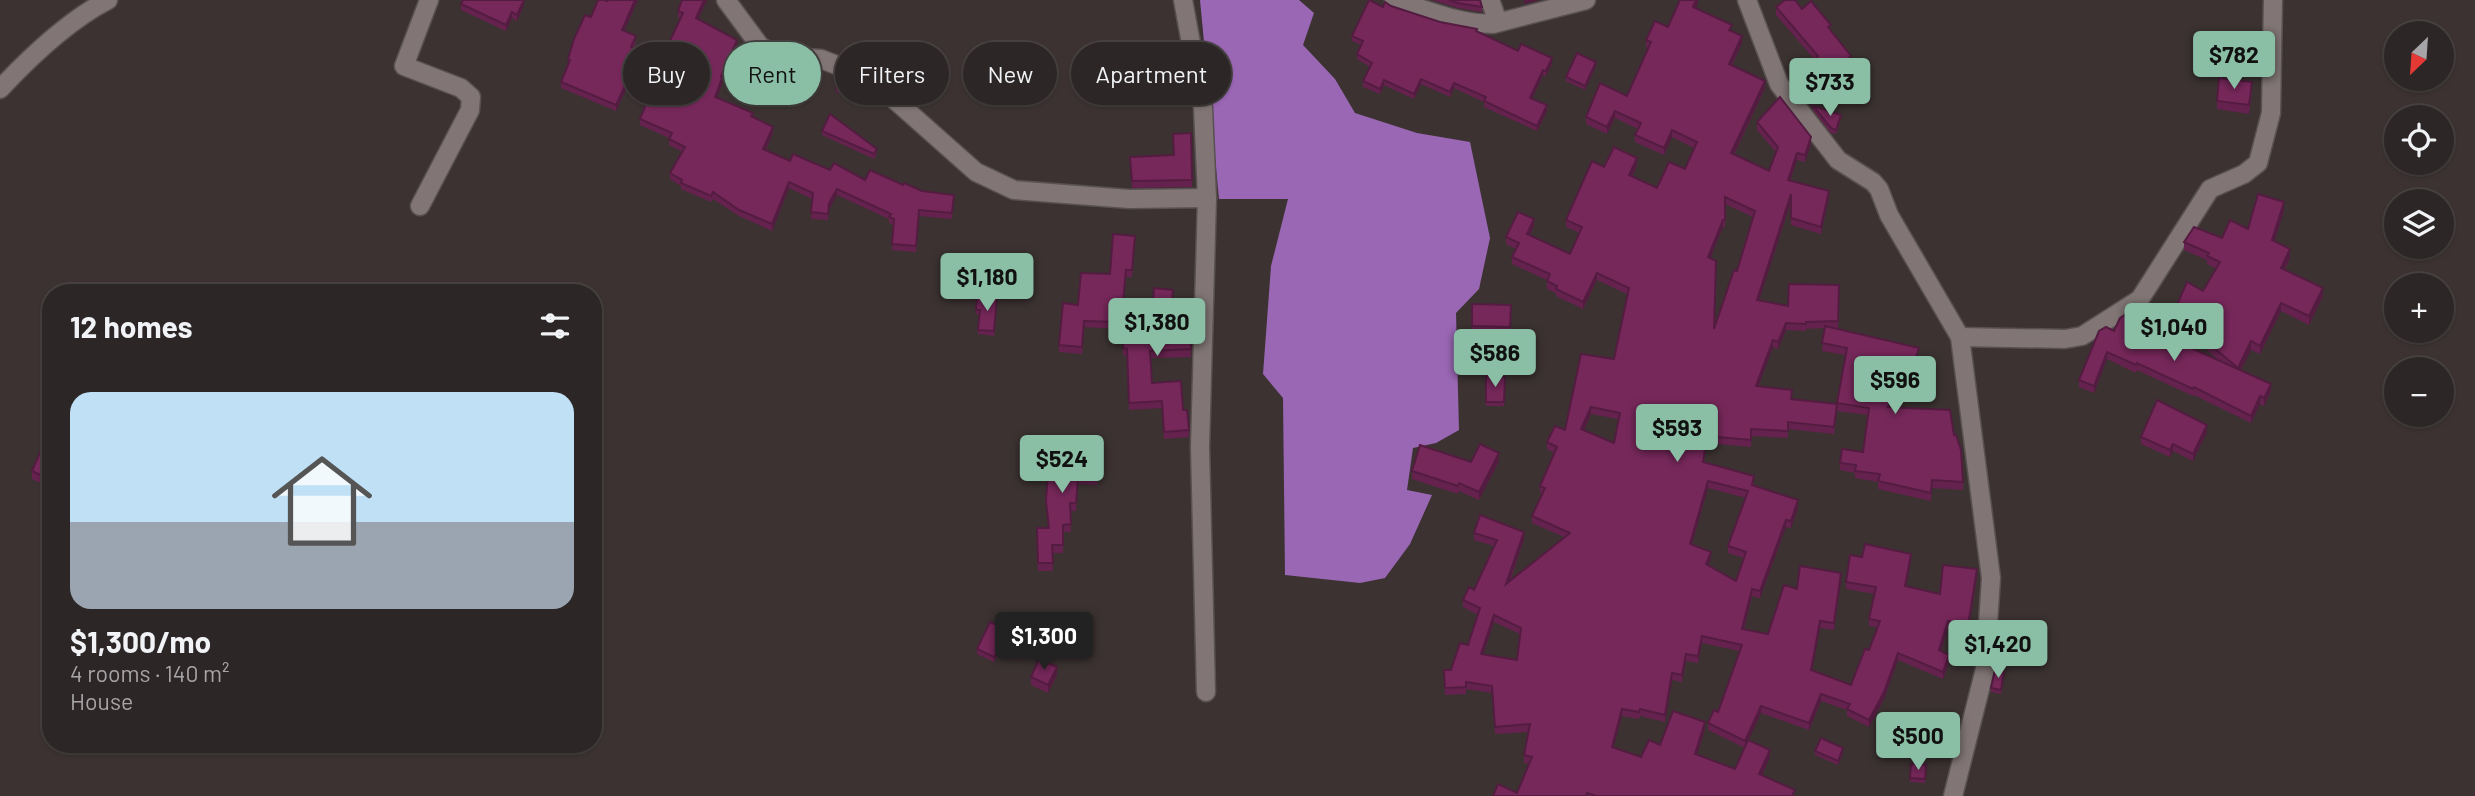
<!DOCTYPE html>
<html lang="en">
<head>
<meta charset="utf-8">
<style>
	:root { --surface:#2d2626; --page:#393232; --text:#f1f3f6; --muted:#a7a5a7; --line:#484343; --accent:#8abfa5 }
	body { margin:0; font-family:Barlow,sans-serif; background:var(--page); color:var(--text); height:100vh; display:flex; flex-direction:column; font-size:26px; white-space:nowrap }
	* { box-sizing:border-box; margin:0 }
	p { font-size:23px; color:var(--muted) }
	.icon { flex:none; width:38px; height:38px; fill:none; stroke:currentColor; stroke-width:2; stroke-linecap:round; stroke-linejoin:round }
	.map { position:relative; flex:1; overflow:hidden }
	.drawer { position:absolute; left:42px; top:284px; width:560px; height:469px; display:flex; flex-direction:column; background:var(--surface); border-radius:28px; box-shadow:0 2px 5px #0004,0 0 0 2px var(--line) }
	.drawer>* { flex:none }
	.banner { position:absolute; left:623px; top:42px; width:665px; height:63px; display:flex; gap:14px }
	.needle { width:46px; rotate:205deg }
	.controls { position:absolute; left:2384px; top:21px; display:grid; gap:14px }
	.controls a { display:grid; place-items:center; width:70px; height:70px; border-radius:50%; background:var(--surface); box-shadow:0 2px 5px #0004,0 0 0 2px var(--line); font-size:35px }
	.price { position:absolute; translate:-50% -60px; padding:0 16px; border-radius:7px; background:var(--accent); color:#111; font-size:23px; line-height:46px; filter:drop-shadow(0 2px 4px #0008) }
	.price::after { content:''; position:absolute; left:50%; top:42px; width:21px; height:16px; margin-left:-10px; background:inherit; clip-path:polygon(0 0,100% 0,50% 100%) }
	.price.selected { background:#222; color:#fff }
	ul { padding:0; list-style:none }
	li { display:grid; align-content:center; gap:14px; height:371px; padding:0 28px }
	li span { display:grid; place-items:center; height:217px; border-radius:21px; color:#555 }
	li>.icon { margin-inline-start:auto }
	span .icon { width:126px; height:126px; fill:#fffc; stroke-width:1 }
	li b { font-size:30px }
	h2 { display:flex; justify-content:space-between; align-items:center; height:84px; padding:0 28px; font-size:30px }
	.chip { padding:0 24px; border-radius:32px; background:var(--surface); box-shadow:0 2px 5px #0004,0 0 0 2px var(--line); font-size:24px; line-height:63px }
	.chip.selected { background:var(--accent); color:#111 }
	.map>svg:first-child { display:block }
	.water { fill:#9a67b4 }
	.lines { fill:none; stroke-linecap:round; stroke-linejoin:round }
	.minor-casing { stroke:#595051; stroke-width:21 }
	.minor { stroke:#817575; stroke-width:18 }
	.wall { fill:#66224e; fill-rule:evenodd }
	.shaded-wall { fill:#531c40 }
	.building { fill:#77285b; stroke:#531c40; stroke-width:2; fill-rule:evenodd }
</style>
</head>
<body>
<div class="map">
<svg width="2475" height="796" viewBox="0 0 2475 796">
	<rect width="100%" height="100%" fill="#3c3232"/>
	<path class="water" d="M1200,0h99l15,13 -11,32 32,34 20,34 62,20 53,9 20,96 -11,51 -23,24 3,117 -23,13 -23,5 -6,42 25,5 -22,49 -25,34 -25,5 -75,-8 -2,-177 -20,-24 8,-108 17,-67h-69z"/>
	<g class="lines">
		<defs>
			<g id="minor">
				<path d="M726,0l34,46 17,10 44,3 49,19 106,94 38,18 115,9 78,-1 -7,249 6,245"/>
				<path d="M1183,0l20,108 4,90"/>
				<path d="M1394,0c34,10 64,24 99,24l93,-24"/>
				<path d="M1490,0l8,22"/>
				<path d="M1747,0l32,84 59,76 35,22 6,7 10,26 71,122 31,241 -6,91 -32,127"/>
				<path d="M0,89c30,-32 69,-69 108,-89"/>
				<path d="M420,206l50,-96 1,-13 -10,-9 -57,-22 25,-66"/>
				<path d="M1960,337l105,2 17,-3 58,-37 70,-110 34,-15 14,-11 13,-50 2,-113"/>
			</g>
		</defs>
		<use href="#minor" class="minor-casing"/>
		<use href="#minor" class="minor"/>
	</g>
	<g class="wall">
		<path d="M608,0h30l-14,31 12,12 -3,5 28,12 19,-42 -2,-1v-6l4,-11h25l-9,19 39,27 -15,33v5l-5,13 36,20 20,16 -7,17 24,11 40,9 35,10 38,5 19,6 32,4 -2,24 -33,-3 -3,36 -24,-2 2,-25 -5,-2v-4l-52,-24 -8,15 -1,10 -17,-1 1,-20 -23,-11 -17,43 -33,-15 -26,-17 -2,3 -30,-13v-3l-11,-7v-6l13,-21 -14,-7v-7l-29,-13v-6l9,-22 -22,-10 -11,24 -55,-23v-6l7,-17v-6l23,-42z"/>
		<path d="M1432,0h48l2,7v5l-24,-4z"/>
		<path d="M1698,0l-3,8 37,23 10,12 -10,23 33,22 -31,67 35,16 7,-19 -19,-22v-8l54,22 -6,18 -8,-2 -7,21 39,17 -8,36 -30,-9v-23l-32,98 29,6 51,-21 -1,43h-5l86,28 -1,2 15,11 -4,15 -29,-7 -10,31 73,74v8l-31,-2 -1,13 -53,-12v-7l-23,-4v-5l-15,-3v-7l23,-11 5,-37 -31,-4 -3,23 -46,-5v9l-37,-2v11l-44,-4 -3,19 50,21v2l44,23 -7,20 -5,-1 -26,71 -8,-2 -8,34 24,4 29,-45 44,-9 -7,50 -14,-2 -8,42 39,15 18,-35 8,-23 -8,-1v-7l6,-25 -29,-5v-7l16,-25 49,4 -5,26 34,7 37,-18 -9,57 -20,-5 -7,23 8,11 -6,17 -45,-19 -14,39 -15,28 -22,-11v-6l-26,-9 -12,29 -48,-17 -13,27 22,17 -8,18 33,21h-302l24,-3 13,-29 -6,-1v-8l5,-23 -34,2 -3,-41 -26,-4v5l-21,1 -1,-25h7l17,-25 10,-30 -15,-8v-7l11,-10 20,-44 -20,-6v-7l50,6 -14,43 54,-45 -32,-14v-7l10,-22 -2,-1v-7l14,-33 -7,-4v-7l18,-12 49,-71 13,-65 -30,-14 -14,29 -27,-13v-3l-9,-4v-9l-35,-16v-7l4,-8 -10,-5v-7l28,-11 -4,9 40,19 10,-21 -14,-6v-7l38,-53 33,-2 -5,12 25,11 28,-19 9,-21 -22,-11 -8,18 -29,-13v-7l3,-6 -23,-11 -8,16 -21,-10v-7l41,-21 21,-48 -2,-1v-7l22,-13zM1725,204l28,13 -16,54 -23,57 -4,-70 13,-31h2zM1824,328l-2,23 24,4 -9,49 -45,-5 -34,-13 15,-39 5,2 8,-19 20,1v-2zM1591,414l27,5 -4,24 -30,-12zM1708,488l38,10 -18,48v7l16,5 -8,23 -28,-16 3,-6 -19,-15zM1494,622l26,12 -3,26 -34,-5zM1702,643l37,8 -21,61 -10,11v7l37,18 -10,21 -38,-14 8,-26 -45,16 -19,12 -28,-10 9,-31 17,3 1,-3 25,6 7,-42 10,2 4,-21 12,2z"/>
		<path d="M461,4l63,1 -7,16 -5,-3 -6,13 -45,-21z"/>
		<path d="M1391,6l49,16 37,10 41,19 34,13 -6,12 -3,-1 -11,24 15,12 -10,20 -53,-24v-5l-30,-14 -4,9 -29,-13 -7,15 -30,-14 -4,9 -17,-7v-6l7,-14 -13,-8v-5l4,-9 -9,-4v-5l31,-29z"/>
		<path d="M1776,7l26,2 29,22 20,33 -20,16 -3,-3 -22,24 -10,-14v-8l18,-20 -38,-44z"/>
		<path d="M1596,66l-11,24 -19,-9v-4z"/>
		<path d="M836,88h28l-4,11 -9,-4 -1,3 -14,-6z"/>
		<path d="M2252,91l-3,23 -32,-5v-8z"/>
		<path d="M1813,106l28,13 -5,15 -5,-1 -18,-23z"/>
		<path d="M822,131l55,22 -3,6 -52,-24z"/>
		<path d="M1191,133l1,54 -60,1 -2,-31 44,-2z"/>
		<path d="M2284,211l-10,31 16,16 -5,12 38,26 -14,29 -28,-14 -21,43 -9,-4 -10,20 30,21 -7,15 -4,-2 -9,19 -57,-28 -1,1 -56,-26 -1,3 -29,-14 -13,34 -15,-6v-7l35,-49 29,-12 -3,6 79,35 -46,-38v-8l30,-23 14,-22 -10,-5v-4l-23,-10v-8l38,-4 26,-9z"/>
		<path d="M1135,243l-3,34h-6l-5,52 -37,-2 -2,27 -23,-2v-7l19,-40 32,-31z"/>
		<path d="M977,296l20,1 -3,39 -16,-2 1,-20h-3z"/>
		<path d="M1173,297l-2,23 19,-2 1,39 -40,1 1,25 31,27h4l2,27 -25,2 -2,-31 -33,2 -2,-54 -4,-1v-7l29,-32z"/>
		<path d="M1472,304l39,1 -1,30h-38z"/>
		<path d="M1486,376l19,1 -1,29h-18z"/>
		<path d="M2207,432l-14,29 -20,-10 -3,6 -29,-13v-7z"/>
		<path d="M51,454v29l-2,4 -17,-8v-8z"/>
		<path d="M1070,454l28,2 -1,29 -19,-1 -2,27h-6l1,21h-8v21h-11l1,18h-15l-1,-43h11l-2,-27z"/>
		<path d="M1499,461l-20,39 -20,-9 -1,3 -46,-15v-8l59,-9z"/>
		<path d="M990,622l36,21 -7,16 -19,-9 -6,12 -17,-8v-5z"/>
		<path d="M1057,675l-9,18 -17,-8v-8z"/>
		<path d="M2004,676l-3,18 -10,-2v-4z"/>
		<path d="M1815,751l28,2 -5,12 -23,-10z"/>
		<path d="M1911,764l15,1 -1,18 -15,-1z"/>
	</g>
	<g class="shaded-wall">
		<path d="M524,0v5l-7,16v-6z"/>
		<path d="M635,0h3l-16,36v-6z"/>
		<path d="M704,0h3l-11,24v-6z"/>
		<path d="M1524,0h16l-16,4z"/>
		<path d="M1696,0h2v3l-5,11v-7z"/>
		<path d="M512,12v6l-6,13v-6z"/>
		<path d="M1742,36v7l-13,28v-7z"/>
		<path d="M737,40v6l-15,33v5l-7,19v-6l6,-20z"/>
		<path d="M1851,56v8l-20,16v-8z"/>
		<path d="M1552,58v6l-6,12v-5z"/>
		<path d="M1596,62v4l-11,24v-4z"/>
		<path d="M1828,69v8l-22,24v-8z"/>
		<path d="M1543,70v5l-13,28v-5z"/>
		<path d="M1421,79v5l-7,15v-5z"/>
		<path d="M1384,80v5l-4,9v-5z"/>
		<path d="M627,81v6l-11,24v-6z"/>
		<path d="M1765,81v7l-34,72v-7z"/>
		<path d="M1454,83v5l-4,9v-5z"/>
		<path d="M1547,105v6l-10,20v-5z"/>
		<path d="M1615,111v7l-8,16v-7z"/>
		<path d="M773,127v6l-10,22v-6z"/>
		<path d="M1672,130v7l-8,18v-7z"/>
		<path d="M1811,137v7l-6,18v-7z"/>
		<path d="M1797,153v7l-9,27v-7z"/>
		<path d="M1637,158v7l-8,18v-8z"/>
		<path d="M789,182v6l-17,43v-7z"/>
		<path d="M837,189v6l-8,15 -1,10 1,-17z"/>
		<path d="M1829,191v7l-8,36v-7z"/>
		<path d="M1791,194v7l-34,106v-7z"/>
		<path d="M2284,202v9l-12,38v-9z"/>
		<path d="M1534,219v7l-7,15v-7z"/>
		<path d="M1723,220v7l-15,37v-7z"/>
		<path d="M2290,249v9l-9,18v-8z"/>
		<path d="M1597,273v7l-14,29v-7z"/>
		<path d="M2323,288v8l-14,29v-9z"/>
		<path d="M2281,303v8l-21,43v-8z"/>
		<path d="M2143,312v7l-7,12v-8z"/>
		<path d="M1786,323v7l-8,19v-7z"/>
		<path d="M1773,340v7l-17,46v-7z"/>
		<path d="M2251,341v9l-13,26v-8z"/>
		<path d="M2107,352v7l-13,34v-7z"/>
		<path d="M1933,361v8l-4,15v-7z"/>
		<path d="M1900,370v7l-12,38v-8z"/>
		<path d="M2271,384v7l-7,15v-8z"/>
		<path d="M2260,396v8l-9,19v-7z"/>
		<path d="M1591,407v7l-10,23v-8z"/>
		<path d="M2207,425v7l-14,29v-7z"/>
		<path d="M2173,444v7l-3,6v-7z"/>
		<path d="M1499,453v8l-20,39v-8z"/>
		<path d="M1708,481v7l-18,63v-7z"/>
		<path d="M1798,500v8l-7,20v-7z"/>
		<path d="M1786,520v7l-26,71v-7z"/>
		<path d="M1524,532v7l-18,52v-7z"/>
		<path d="M1711,552v7l-5,12v-7z"/>
		<path d="M1911,554v7l-6,33v-8z"/>
		<path d="M1977,569v7l-9,57v-7z"/>
		<path d="M1841,573v7l-7,50v-7z"/>
		<path d="M1752,589v7l-10,40v-7z"/>
		<path d="M1494,615v7l-13,39v-7z"/>
		<path d="M1820,621v7l-9,49v-7z"/>
		<path d="M1948,621v7l-9,30v-8z"/>
		<path d="M1702,636v7l-4,20v-7z"/>
		<path d="M1026,639v4l-7,16v-5z"/>
		<path d="M1000,646v4l-6,12v-5z"/>
		<path d="M1898,653v7l-14,39 -15,28v-7z"/>
		<path d="M1686,654v7l-4,21v-7z"/>
		<path d="M1949,655v7l-6,17v-7z"/>
		<path d="M1057,667v8l-9,18v-8z"/>
		<path d="M1672,673v7l-7,42v-7z"/>
		<path d="M1821,694v7l-12,29v-7z"/>
		<path d="M1761,706v7l-16,35v-7z"/>
		<path d="M1622,709v7l-10,38v-7z"/>
		<path d="M1705,722v7l-10,32v-7z"/>
		<path d="M1843,748v5l-5,12v-4z"/>
		<path d="M1770,750v7l-11,24v-7z"/>
	</g>
	<g class="building">
		<path d="M463,0h61l-7,15 -5,-3 -6,13 -45,-21z"/>
		<path d="M598,0h6l3,1 1,-1h27l-13,30 14,6 -5,11 30,13 22,-47 -5,-2 4,-11h22l-8,18 41,22 -16,37 1,1 -7,19 38,16 -2,3 22,11 -10,22 27,12 3,-7 37,16 4,-7 31,17 5,-10 33,15 1,-2 18,8 32,4 -2,18 -33,-3 -3,36 -24,-2 2,-25 -5,-2 2,-3 -54,-25 -8,14 -1,11 -17,-2 2,-19 -24,-11 -17,42 -33,-14 -26,-18 -2,4 -30,-13 1,-3 -12,-7 15,-26 -16,-8 3,-6 -32,-14 11,-27 -24,-11 -11,24 -55,-23 9,-22 -2,-1 6,-20 11,-24 6,2z"/>
		<path d="M1369,0l14,7 2,-5 6,4 49,16 37,7 -1,2 42,20 3,-7 31,14 -6,13 -3,-1 -13,28 17,7 -10,21 -53,-25 2,-4 -32,-14 -4,9 -29,-13 -7,15 -30,-14 -4,9 -17,-8 9,-18 -15,-9 6,-13 -11,-5z"/>
		<path d="M1449,0h31l2,7 -24,-4z"/>
		<path d="M1680,0h16l-3,7 39,18 -3,5 13,6 -13,28 36,17 -34,72 38,18 9,-24 -21,-25 23,-25 31,40 -6,18 -8,-2 -9,27 41,11 -8,36 -30,-9v-24l-34,106 31,6 1,-22 50,1 -1,36 -32,1v2l-20,-1 -8,19 -5,-2 -17,46 36,4 -1,9 46,5 -3,23 -46,-5v9l-37,-2v11l-44,-4 -4,26 51,14 -2,9 46,15 -7,21 -5,-1 -26,71 -8,-2 -10,40 26,5 16,-49 13,4 3,-23 41,7 -7,50 -14,-2 -9,49 40,15 14,-36 4,1 11,-29 -11,-2 7,-32 -30,-5 4,-27 12,2 3,-13 46,10 -6,32 35,8 3,-29 34,4 -9,57 -20,-5 -9,29 10,5 -6,17 -45,-19 -14,39 -15,28 -22,-11 3,-5 -29,-10 -12,29 -48,-17 -16,35 -37,-18 6,-13 4,2 24,-67 -40,-9 -4,20 -12,-2 -4,21 -10,-2 -7,42 -25,-6 -1,3 -17,-3 -10,38 29,10 8,-17 11,5 13,-34 32,11 -10,32 40,15 13,-29 22,10 -11,24 36,16 -3,6h-196l-9,-3 -1,3h-93l5,-12 19,9 15,-36 -8,-2 6,-31 -35,3 -3,-41 -26,-4v5l-21,1 -1,-18h7l9,-27 8,2 12,-37 -17,-8 6,-13 5,3 23,-50 -23,-7 6,-18 44,17 -18,52 64,-51 -38,-17 13,-28 -5,-2 17,-39 -10,-5 8,-16 10,4 16,-76 33,5 15,-71 -32,-15 -14,29 -27,-13 1,-3 -10,-5 3,-7 -38,-17 7,-14 -13,-6 12,-25 16,7 -7,15 43,20 12,-27 -16,-7 26,-59 12,6 10,-20 23,11 -8,17 28,13 12,-26 16,7 12,-27 -25,-12 -8,18 -29,-13 6,-12 -26,-12 -8,16 -21,-10 14,-34 27,13 24,-54 -5,-2 9,-19 13,6zM1725,197l30,14 -18,60 -3,-1 -20,59 2,-68 -8,-4 15,-37h2zM1591,407l29,6 -6,30 -33,-14zM1708,481l40,10 -20,55 18,6 -10,29 -30,-17 5,-12 -21,-8zM1494,615l27,13 -4,32 -36,-6z"/>
		<path d="M1785,0h10l7,9 9,-8 20,24 -3,2 23,29 -20,16 -3,-3 -22,24 -10,-14 22,-23 -42,-49z"/>
		<path d="M1577,53l19,9 -11,24 -19,-9z"/>
		<path d="M841,75l23,9 -4,11 -9,-4 -1,3 -14,-6z"/>
		<path d="M2219,78l33,4 -3,23 -32,-4z"/>
		<path d="M1813,106l28,9 -5,15 -5,-2z"/>
		<path d="M830,114l47,35 -3,5 -52,-23z"/>
		<path d="M1191,133l1,47 -60,1 -2,-24 44,-2 -1,-21z"/>
		<path d="M2258,194l26,8 -12,38 18,9 -9,19 42,20 -14,28 -28,-13 -21,43 -9,-5 -13,27 -65,-54 14,-32 16,9 17,-29 -13,-6 2,-3 -25,-11 10,-15 28,11 8,-18 18,9z"/>
		<path d="M1113,234l22,2 -3,34h-6l-5,52 -37,-1 -2,26 -23,-2 4,-42 15,2 3,-32 29,1z"/>
		<path d="M1154,288l19,2 -3,30 20,-2 1,31 -41,2 2,32 29,-2 2,29h4l2,20 -25,2 -2,-31 -33,2 -2,-54 -4,-1 3,-34 26,2z"/>
		<path d="M977,296l20,1 -3,34 -16,-1 2,-20h-4z"/>
		<path d="M1472,304l39,1 -1,22 -38,-1z"/>
		<path d="M2136,308l7,4 -7,11 135,61 -7,14 -4,-2 -9,20 -57,-29 -1,2 -56,-26 -1,2 -29,-13 -13,34 -15,-6 20,-49 7,-4 8,4 6,-13z"/>
		<path d="M1825,326l94,22 -3,9 17,4 -4,16 -29,-7 -12,37 62,3 4,25h2l5,15 2,32 -31,-2 -1,13 -53,-12 2,-7 -25,-3 1,-6 -16,-2 2,-14 21,3 6,-44 -32,-5 10,-55 -25,-5z"/>
		<path d="M1486,376l19,1 -1,25h-18z"/>
		<path d="M2157,400l50,25 -14,29 -20,-10 -3,6 -29,-13z"/>
		<path d="M1050,444h20v10l28,2 -1,21h-19l-2,26h-6l1,21 -8,1v20h-11l1,18h-15l-1,-35h12l-3,-27z"/>
		<path d="M1480,444l19,9 -20,39 -20,-9 -1,3 -46,-15 8,-26 51,17z"/>
		<path d="M41,450l10,4v21l-2,4 -17,-8z"/>
		<path d="M990,622l36,17 -7,15 -19,-8 -6,11 -17,-8z"/>
		<path d="M1039,659l18,8 -9,18 -17,-8z"/>
		<path d="M1995,670l9,2 -3,18 -10,-2z"/>
		<path d="M1821,738l22,10 -5,13 -23,-10z"/>
		<path d="M1911,764l15,1 -1,14 -15,-1z"/>
	</g>
</svg>
<div class="controls">
<a><svg class="needle" viewBox="-14 -14 28 28"><path d="M0-13l5 13h-10z" fill="#e53935"/><path d="M0 13l5-13h-10z" fill="#a7a5a7"/></svg></a>
<a><svg class="icon" aria-label="locate" viewBox="0 0 24 24"><circle cx="12" cy="12" r="6"/><path d="M12 2v4M12 18v4M2 12h4M18 12h4"/></svg></a>
<a><svg class="icon" aria-label="layers" viewBox="0 0 24 24"><path d="M12 4l9 5-9 5-9-5zM3 14l9 5 9-5"/></svg></a>
<a>+</a>
<a>−</a>
</div>
<b class="price" style="left:2234px;top:91px">$782</b>
<b class="price" style="left:1830px;top:118px">$733</b>
<b class="price" style="left:987px;top:313px">$1,180</b>
<b class="price" style="left:1157px;top:358px">$1,380</b>
<b class="price" style="left:2174px;top:363px">$1,040</b>
<b class="price" style="left:1495px;top:389px">$586</b>
<b class="price" style="left:1895px;top:416px">$596</b>
<b class="price" style="left:1677px;top:464px">$593</b>
<b class="price" style="left:1062px;top:495px">$524</b>
<b class="price selected" style="left:1044px;top:672px">$1,300</b>
<b class="price" style="left:1998px;top:680px">$1,420</b>
<b class="price" style="left:1918px;top:772px">$500</b>
<div class="banner">
<a class="chip">Buy</a>
<a class="chip selected">Rent</a>
<a class="chip">Filters</a>
<a class="chip">New</a>
<a class="chip">Apartment</a>
</div>
<section class="drawer">
<h2>12 homes<svg class="icon" aria-label="filters" viewBox="0 0 24 24"><path d="M4 7h16M4 17h16"/><circle cx="9" cy="7" r="2"/><circle cx="15" cy="17" r="2"/></svg></h2>
<ul>
<li><span style="background:linear-gradient(#bfe0f5 60%,#9aa5b1 0)"><svg class="icon" aria-label="home" viewBox="0 0 24 24"><path d="M3 11l9-7 9 7M6 9v11h12V9"/></svg></span><div><b>$1,300/mo</b><p>4 rooms · 140 m²</p><p>House</p></div></li>
</ul>
</section>
</div>
</body>
</html>
